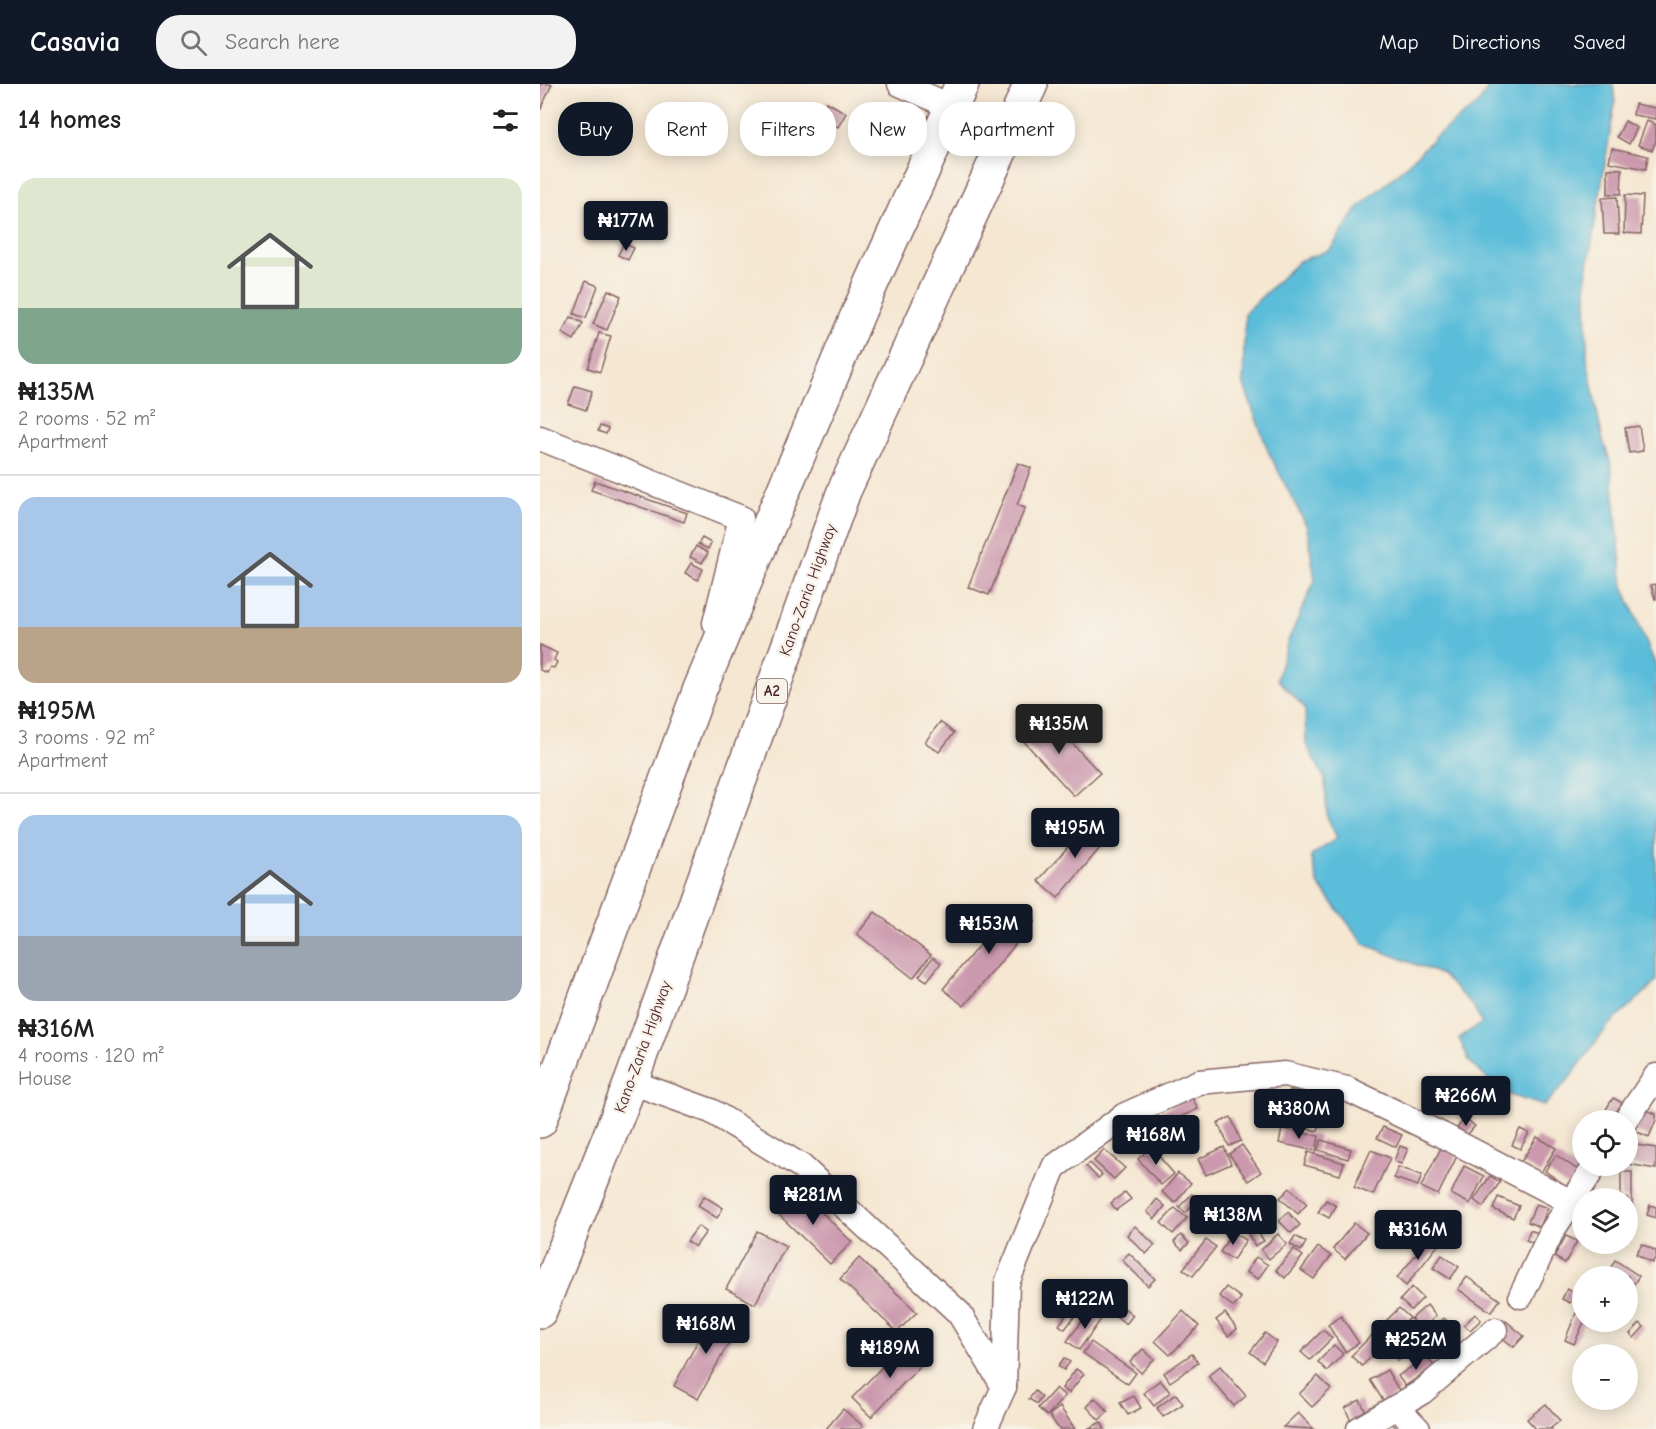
<!DOCTYPE html>
<html lang="en">
<head>
<meta charset="utf-8">
<style>
	:root { --surface:#fff; --page:#f2f2f2; --text:#222; --muted:#767676; --line:#e0e0e0; --accent:#111827 }
	body { margin:0; font-family:"Comic Neue",sans-serif; background:var(--page); color:var(--text); height:100vh; display:flex; flex-direction:column; font-size:22px; white-space:nowrap }
	* { box-sizing:border-box; margin:0 }
	p { font-size:20px; color:var(--muted) }
	.icon { flex:none; width:33px; height:33px; fill:none; stroke:currentColor; stroke-width:2; stroke-linecap:round; stroke-linejoin:round }
	.map { position:relative; flex:1; overflow:hidden }
	.panel { display:flex; flex-direction:column; background:var(--surface); width:540px }
	.panel>* { flex:none }
	.guide { position:absolute; left:18px; top:18px; width:570px; height:54px; display:flex; gap:12px }
	.controls { position:absolute; left:1032px; top:1026px; display:grid; gap:12px }
	.controls a { display:grid; place-items:center; width:66px; height:66px; border-radius:50%; background:var(--surface); box-shadow:0 3px 15px #0003; font-size:30px }
	.price { position:absolute; translate:-50% -51px; padding:0 14px; border-radius:6px; background:var(--accent); color:#fff; font-size:20px; line-height:39px; filter:drop-shadow(0 2px 3px #0008) }
	.price::after { content:''; position:absolute; left:50%; top:36px; width:18px; height:14px; margin-left:-9px; background:inherit; clip-path:polygon(0 0,100% 0,50% 100%) }
	.price.selected { background:#222; color:#fff }
	ul { padding:0; list-style:none }
	li { display:grid; align-content:center; gap:12px; height:318px; padding:0 18px }
	li+li { border-top:2px solid var(--line) }
	li span { display:grid; place-items:center; height:186px; border-radius:18px; color:#555 }
	li>.icon { margin-inline-start:auto }
	span .icon { width:108px; height:108px; fill:#fffc; stroke-width:1 }
	li b { font-size:26px }
	h2 { display:flex; justify-content:space-between; align-items:center; height:72px; padding:0 18px; font-size:26px }
	.pill { padding:0 21px; border-radius:24px; background:var(--surface); box-shadow:0 3px 15px #0003; font-size:21px; line-height:54px }
	.pill.selected { background:var(--accent); color:#fff }
	header { display:flex; align-items:center; gap:36px; box-sizing:border-box; height:84px; padding:0 30px; background:var(--accent); color:#fff }
	header strong { font-size:28px }
	nav { display:flex; gap:33px; margin-inline-start:auto; font-size:21px }
	.search { width:420px; height:54px; background:var(--page); display:flex; align-items:center; gap:15px; box-sizing:border-box; padding:0 21px; border-radius:24px; color:var(--muted); font-size:22px }
	main { display:flex; flex:1; min-height:0 }
	.map>svg:first-child { display:block }
	.water { fill:#5cbdda; stroke:#536e82; stroke-width:1.5 }
	.building { fill:#cb99ad }
	.lines { fill:none; stroke-linecap:round; stroke-linejoin:round }
	.minor-casing { stroke:#866565; stroke-width:27 }
	.trunk-casing { stroke:#866565; stroke-width:36 }
	.minor { stroke:#fff; stroke-width:24 }
	.trunk { stroke:#fff; stroke-width:33 }
	.labels { text-anchor:middle; dominant-baseline:central; stroke-width:5; stroke-linejoin:round; paint-order:stroke }
	.shield { fill:#f7f3e8; stroke:#7e5f64; stroke-width:1.5 }
	.shield-label { font-size:15px; font-weight:bold; fill:#4a1f2b }
	.street-label { font-size:16px; fill:#4a1f2b; stroke:#f7f3e8 }
</style>
</head>
<body>
<header>
<strong>Casavia</strong>
<div class="search"><svg class="icon" aria-label="search" viewBox="0 0 24 24"><circle cx="10" cy="10" r="6"/><path d="M15 15l6 6"/></svg>Search here</div>
<nav><a>Map</a><a>Directions</a><a>Saved</a></nav>
</header>
<main>
<section class="panel">
<h2>14 homes<svg class="icon" aria-label="filters" viewBox="0 0 24 24"><path d="M4 7h16M4 17h16"/><circle cx="9" cy="7" r="2"/><circle cx="15" cy="17" r="2"/></svg></h2>
<ul>
<li><span style="background:linear-gradient(#dfe7d0 70%,#7fa58c 0)"><svg class="icon" aria-label="home" viewBox="0 0 24 24"><path d="M3 11l9-7 9 7M6 9v11h12V9"/></svg></span><div><b>₦135M</b><p>2 rooms · 52 m²</p><p>Apartment</p></div></li>
<li><span style="background:linear-gradient(#a9c7e8 70%,#b9a48a 0)"><svg class="icon" aria-label="home" viewBox="0 0 24 24"><path d="M3 11l9-7 9 7M6 9v11h12V9"/></svg></span><div><b>₦195M</b><p>3 rooms · 92 m²</p><p>Apartment</p></div></li>
<li><span style="background:linear-gradient(#a9c7e8 65%,#9aa5b1 0)"><svg class="icon" aria-label="home" viewBox="0 0 24 24"><path d="M3 11l9-7 9 7M6 9v11h12V9"/></svg></span><div><b>₦316M</b><p>4 rooms · 120 m²</p><p>House</p></div></li>
</ul>
</section>
<div class="map">
<svg width="1116" height="1345" viewBox="0 0 1116 1345">
	<rect width="100%" height="100%" fill="#f7f3e8"/>
	<filter id="ink" filterUnits="userSpaceOnUse"><feTurbulence type="fractalNoise" baseFrequency=".0167" numOctaves="2"/><feDisplacementMap in="SourceGraphic" scale="12" xChannelSelector="R" yChannelSelector="G"/><feConvolveMatrix kernelMatrix="1 2 1 2 8 2 1 2 1" color-interpolation-filters="sRGB"/></filter>
	<filter id="wash" filterUnits="userSpaceOnUse"><feTurbulence type="fractalNoise" baseFrequency=".008" numOctaves="4" result="noise"/><feDisplacementMap in="SourceGraphic" scale="24" xChannelSelector="R" yChannelSelector="G"/><feGaussianBlur stdDeviation="1.35" result="paint"/><feColorMatrix in="noise" values="0 0 0 0 0 0 0 0 0 0 0 0 0 0 0 0 0 1.4 0 .05"/><feComposite in="paint" operator="in"/></filter>
	<g filter="url(#wash)">
		<rect width="100%" height="100%" fill="#f5e7d2"/>
		<path class="water" d="M950,0h123l2,19 -29,174 1,82 15,78 9,27 12,122 33,80v314l-5,7 -44,40 -39,53 -24,26 -43,-14 -32,-31 -10,-23 23,-15 -10,-18 -30,-30 -78,-31 -46,-60 -7,-28 26,-18 -10,-22 -2,-37 -19,-35 -1,-36 -28,-29 11,-38 27,-61 -8,-53 -38,-74 -26,-70 2,-70 54,-52 31,-11 29,-43 46,-40 31,-31 43,-33z"/>
		<g id="blocks">
			<g class="building">
				<path d="M0,0h12l-12,27z"/>
				<path d="M287,18l19,11 -8,14 -19,-11z"/>
				<path d="M1095,20l21,4v11l-23,-4z"/>
				<path d="M1085,37l12,7 -8,16 -12,-7z"/>
				<path d="M1107,37l9,4v16l-4,9 -14,-5z"/>
				<path d="M1072,64l36,8 -2,13 -37,-7z"/>
				<path d="M1068,85h14l-1,25h-13z"/>
				<path d="M1085,111l18,1 -2,38 -17,-1z"/>
				<path d="M1077,113l2,37h-15l-2,-36z"/>
				<path d="M84,159l10,5 -6,12 -10,-5z"/>
				<path d="M46,197l12,5 -12,32 -12,-4z"/>
				<path d="M68,206l13,6 -14,34 -14,-6z"/>
				<path d="M31,233l12,6 -9,17 -12,-7z"/>
				<path d="M59,249l12,3 -11,36 -12,-4z"/>
				<path d="M35,302l17,5 -6,19 -18,-6z"/>
				<path d="M60,342l8,3 -2,5 -8,-3z"/>
				<path d="M1099,342l4,25 -14,2 -4,-25z"/>
				<path d="M478,379l13,5 -14,37 8,3 -36,87 -21,-8z"/>
				<path d="M55,397l92,32 -3,9 -93,-32z"/>
				<path d="M162,454l9,5 -3,6 -10,-5z"/>
				<path d="M156,462l12,7 -6,10 -12,-6z"/>
				<path d="M151,479l12,6 -5,11 -13,-7z"/>
				<path d="M1116,500v15h-1l-4,-14z"/>
				<path d="M0,561l17,8 -3,7 3,2 -3,6 -4,-1 -3,6 -7,-3z"/>
				<path d="M504,629l56,60 -26,23 -55,-60z"/>
				<path d="M400,638l14,11 -15,19 -14,-10z"/>
				<path d="M552,735l19,16 -53,63 -20,-17z"/>
				<path d="M474,819l21,18 -71,85 -21,-17z"/>
				<path d="M335,828l56,43 -18,23 -56,-44z"/>
				<path d="M393,873l8,6 -14,18 -8,-5z"/>
				<path d="M921,996l13,7 -14,25 -12,-7z"/>
				<path d="M750,1006l23,5 -3,16 -24,-6z"/>
				<path d="M947,1008l8,7 -9,12 -9,-6z"/>
				<path d="M652,1013l6,12 -48,22 -6,-12z"/>
				<path d="M1073,1014l13,7 -9,15h-7l-8,-4z"/>
				<path d="M1104,1025l12,5v6l-7,17 -14,-6z"/>
				<path d="M747,1028l34,8 -3,11 -34,-8z"/>
				<path d="M691,1033l10,24 -12,5 -11,-23z"/>
				<path d="M925,1034l10,8 -8,9 -10,-7z"/>
				<path d="M843,1043l19,8 -6,12 -19,-9z"/>
				<path d="M742,1045l37,7 -3,15 -37,-8z"/>
				<path d="M980,1045l9,4 -9,16 -8,-4z"/>
				<path d="M997,1053l19,11 -16,26 -19,-12z"/>
				<path d="M781,1056l30,9 -3,10 -30,-9z"/>
				<path d="M1042,1058v13l-6,-5z"/>
				<path d="M1091,1060l25,4v21l-28,-5z"/>
				<path d="M702,1061l19,27 -13,9 -19,-27z"/>
				<path d="M860,1062l8,3 -7,15 -7,-3z"/>
				<path d="M611,1063l23,27 -13,11 -23,-26z"/>
				<path d="M684,1063l7,17 -25,11 -8,-16z"/>
				<path d="M901,1064l16,8 -19,39 -17,-8z"/>
				<path d="M564,1066l21,18 -11,11 -20,-18z"/>
				<path d="M831,1066l19,8 -17,37 -19,-8z"/>
				<path d="M768,1068l36,11 -4,12 -36,-10z"/>
				<path d="M1016,1071l23,16 -11,16 -23,-16z"/>
				<path d="M550,1079l12,12 -4,3 -12,-12z"/>
				<path d="M924,1082l20,10 -14,28 -19,-10z"/>
				<path d="M858,1083l24,8 -4,11 -24,-8z"/>
				<path d="M1081,1088h11v43h-4v-17h-7z"/>
				<path d="M638,1089l13,10 -16,20 -13,-11z"/>
				<path d="M950,1092l10,6 -17,25 -9,-7z"/>
				<path d="M257,1104l55,54 -22,22 -55,-53z"/>
				<path d="M750,1104l17,16 -9,10 -18,-16z"/>
				<path d="M585,1108l6,7 -15,11 -5,-7z"/>
				<path d="M652,1110l6,7 -13,12 -6,-6z"/>
				<path d="M164,1112l19,12 -6,10 -19,-12z"/>
				<path d="M671,1113l17,19 -11,9 -17,-18z"/>
				<path d="M958,1113l21,9 -6,12 -20,-9z"/>
				<path d="M617,1115l8,7 -10,13 -8,-7z"/>
				<path d="M786,1116l10,6 -7,12 -11,-6z"/>
				<path d="M996,1120l12,4 -8,19 -12,-5z"/>
				<path d="M1110,1121l6,2v11l-9,-3z"/>
				<path d="M635,1124l12,10 -14,16 -12,-11z"/>
				<path d="M748,1128l12,13 -9,8 -12,-12z"/>
				<path d="M814,1139l13,10 -22,26 -12,-10z"/>
				<path d="M158,1142l8,6 -11,15 -8,-6z"/>
				<path d="M595,1142l20,19 -9,9 -19,-19z"/>
				<path d="M716,1145l8,12 -9,5 -7,-12z"/>
				<path d="M990,1146l8,3 -4,10 -8,-3z"/>
				<path d="M217,1147l29,15 -31,58 -29,-15z"/>
				<path d="M692,1148l14,8 -13,20 -13,-8z"/>
				<path d="M738,1150l9,10 -18,15 -8,-9z"/>
				<path d="M641,1151l8,8 -7,7 -8,-8z"/>
				<path d="M755,1152l11,6 -5,9 -11,-7z"/>
				<path d="M1026,1152l11,5 -12,22 -11,-6z"/>
				<path d="M890,1153l9,7 -33,42 -9,-8z"/>
				<path d="M666,1156l10,7 -23,29 -10,-7z"/>
				<path d="M1102,1160l14,7v5l-4,7 -16,-9z"/>
				<path d="M778,1163l13,9 -17,23 -13,-9z"/>
				<path d="M754,1165l9,7 -18,22 -9,-8z"/>
				<path d="M589,1169l26,26 -7,7 -26,-26z"/>
				<path d="M902,1171l17,12 -9,12 -17,-11z"/>
				<path d="M716,1173l12,8 -10,14 -12,-7z"/>
				<path d="M319,1174l58,54 -20,20 -57,-53z"/>
				<path d="M1075,1176l24,16 -5,8 -6,-4v-4h-20l6,-7 -3,-2z"/>
				<path d="M927,1193l33,23 -9,12 -33,-23z"/>
				<path d="M686,1203l15,11 -7,9 -15,-11z"/>
				<path d="M872,1203l11,11 -12,12 -11,-10z"/>
				<path d="M1027,1205l8,4 -5,10 -8,-4z"/>
				<path d="M568,1211l25,20 -7,9 -25,-20z"/>
				<path d="M1042,1211v15l-6,-4z"/>
				<path d="M537,1216l7,4 -19,25 -6,-4z"/>
				<path d="M887,1221l9,11 -15,14 -10,-11z"/>
				<path d="M859,1224l11,10 -48,48 -11,-10z"/>
				<path d="M551,1225l11,9 -23,32 -12,-9z"/>
				<path d="M643,1227l16,15 -29,29 -15,-14z"/>
				<path d="M173,1228l25,14 -40,73 -24,-13z"/>
				<path d="M685,1229l12,16 -9,7 -12,-16z"/>
				<path d="M1036,1229l6,2 2,7 -10,22 -9,-4z"/>
				<path d="M935,1230l6,6 -11,10 -6,-5z"/>
				<path d="M801,1232l18,27 -14,9 -17,-27z"/>
				<path d="M904,1234l8,8 -7,7 10,10 -9,9 -18,-18z"/>
				<path d="M966,1237l18,15 -10,11 -18,-14z"/>
				<path d="M1100,1239l4,4 -10,11 -4,-4z"/>
				<path d="M783,1246l9,8 -22,22 -9,-8z"/>
				<path d="M725,1249l12,9 -14,20 -13,-10z"/>
				<path d="M866,1250l10,10 -18,17 -10,-10z"/>
				<path d="M368,1256l19,19 -56,58 -19,-19z"/>
				<path d="M551,1258l45,31 -8,11 -45,-31z"/>
				<path d="M794,1261l9,9 -16,17 -9,-9z"/>
				<path d="M879,1262l5,7 -6,4 -5,-7z"/>
				<path d="M603,1265l11,10 -13,14 -11,-11z"/>
				<path d="M652,1270l6,9 -28,19 -6,-9z"/>
				<path d="M887,1272l7,10 -29,20 -7,-10z"/>
				<path d="M524,1274l6,4 -6,8 -6,-4z"/>
				<path d="M680,1282l26,30 -12,10 -26,-30z"/>
				<path d="M536,1285l8,5 -15,19 -7,-5z"/>
				<path d="M847,1286l13,22 -16,10 -14,-22z"/>
				<path d="M778,1292l13,13 -19,18 -13,-13z"/>
				<path d="M620,1296l10,12 -16,14 -10,-13z"/>
				<path d="M516,1304l9,8 -18,20 -9,-8z"/>
				<path d="M495,1307l7,6 -5,7 -8,-5z"/>
				<path d="M636,1310l7,10 -20,13 -6,-9z"/>
				<path d="M594,1312l7,12 -13,7 -8,-12z"/>
				<path d="M555,1314l13,14 -9,8 -12,-13z"/>
				<path d="M820,1316l7,14 -16,7 -6,-13z"/>
				<path d="M1006,1320l14,17 -9,7 1,1h-16l-9,-10z"/>
				<path d="M520,1323l15,22h-16l-10,-14z"/>
				<path d="M303,1325l20,17 -3,3h-34z"/>
				<path d="M758,1329l16,16 -31,-2z"/>
				<path d="M561,1338l4,7h-18z"/>
				<path d="M851,1338l6,7h-13z"/>
			</g>
		</g>
	</g>
	<g filter="url(#ink)">
		<use href="#blocks" fill-opacity="0" stroke="#866565" stroke-width="1.5"/>
		<g class="lines">
			<defs>
				<g id="minor">
					<path d="M360,0l52,23"/>
					<path d="M0,354l201,80 -26,105"/>
					<path d="M91,998l80,29 90,55 158,147 45,74 -19,42"/>
					<path d="M1086,1036l30,-44"/>
					<path d="M981,1212l31,-65 43,-65"/>
					<path d="M464,1303l3,-104 47,-116 71,-52 74,-33 86,-8 62,15 95,46 129,67"/>
					<path d="M857,1323l21,22"/>
					<path d="M819,1345l63,-37 73,-62"/>
				</g>
				<g id="trunk">
					<path d="M0,1037l160,-432 160,-380 102,-225"/>
					<path d="M0,1227l91,-229 213,-591 187,-407"/>
				</g>
			</defs>
			<use href="#minor" class="minor-casing"/>
			<use href="#trunk" class="trunk-casing"/>
			<use href="#minor" class="minor"/>
			<use href="#trunk" class="trunk"/>
		</g>
	</g>
	<g class="labels">
		<rect class="shield" x="217" y="595" width="30" height="24" rx="4.5"/>
		<g class="shield-label">
			<text x="232" y="607">A2</text>
		</g>
		<g class="street-label">
			<text transform="translate(268 506) rotate(-70)">Kano-Zaria Highway</text>
			<text transform="translate(103 963) rotate(-70)">Kano-Zaria Highway</text>
		</g>
	</g>
</svg>
<div class="controls">
<a><svg class="icon" aria-label="locate" viewBox="0 0 24 24"><circle cx="12" cy="12" r="6"/><path d="M12 2v4M12 18v4M2 12h4M18 12h4"/></svg></a>
<a><svg class="icon" aria-label="layers" viewBox="0 0 24 24"><path d="M12 4l9 5-9 5-9-5zM3 14l9 5 9-5"/></svg></a>
<a>+</a>
<a>−</a>
</div>
<b class="price" style="left:86px;top:168px">₦177M</b>
<b class="price selected" style="left:519px;top:671px">₦135M</b>
<b class="price" style="left:535px;top:775px">₦195M</b>
<b class="price" style="left:449px;top:871px">₦153M</b>
<b class="price" style="left:926px;top:1043px">₦266M</b>
<b class="price" style="left:759px;top:1056px">₦380M</b>
<b class="price" style="left:616px;top:1082px">₦168M</b>
<b class="price" style="left:273px;top:1142px">₦281M</b>
<b class="price" style="left:693px;top:1162px">₦138M</b>
<b class="price" style="left:878px;top:1177px">₦316M</b>
<b class="price" style="left:545px;top:1246px">₦122M</b>
<b class="price" style="left:166px;top:1271px">₦168M</b>
<b class="price" style="left:876px;top:1287px">₦252M</b>
<b class="price" style="left:350px;top:1295px">₦189M</b>
<div class="guide">
<a class="pill selected">Buy</a>
<a class="pill">Rent</a>
<a class="pill">Filters</a>
<a class="pill">New</a>
<a class="pill">Apartment</a>
</div>
</div>
</main>
</body>
</html>
